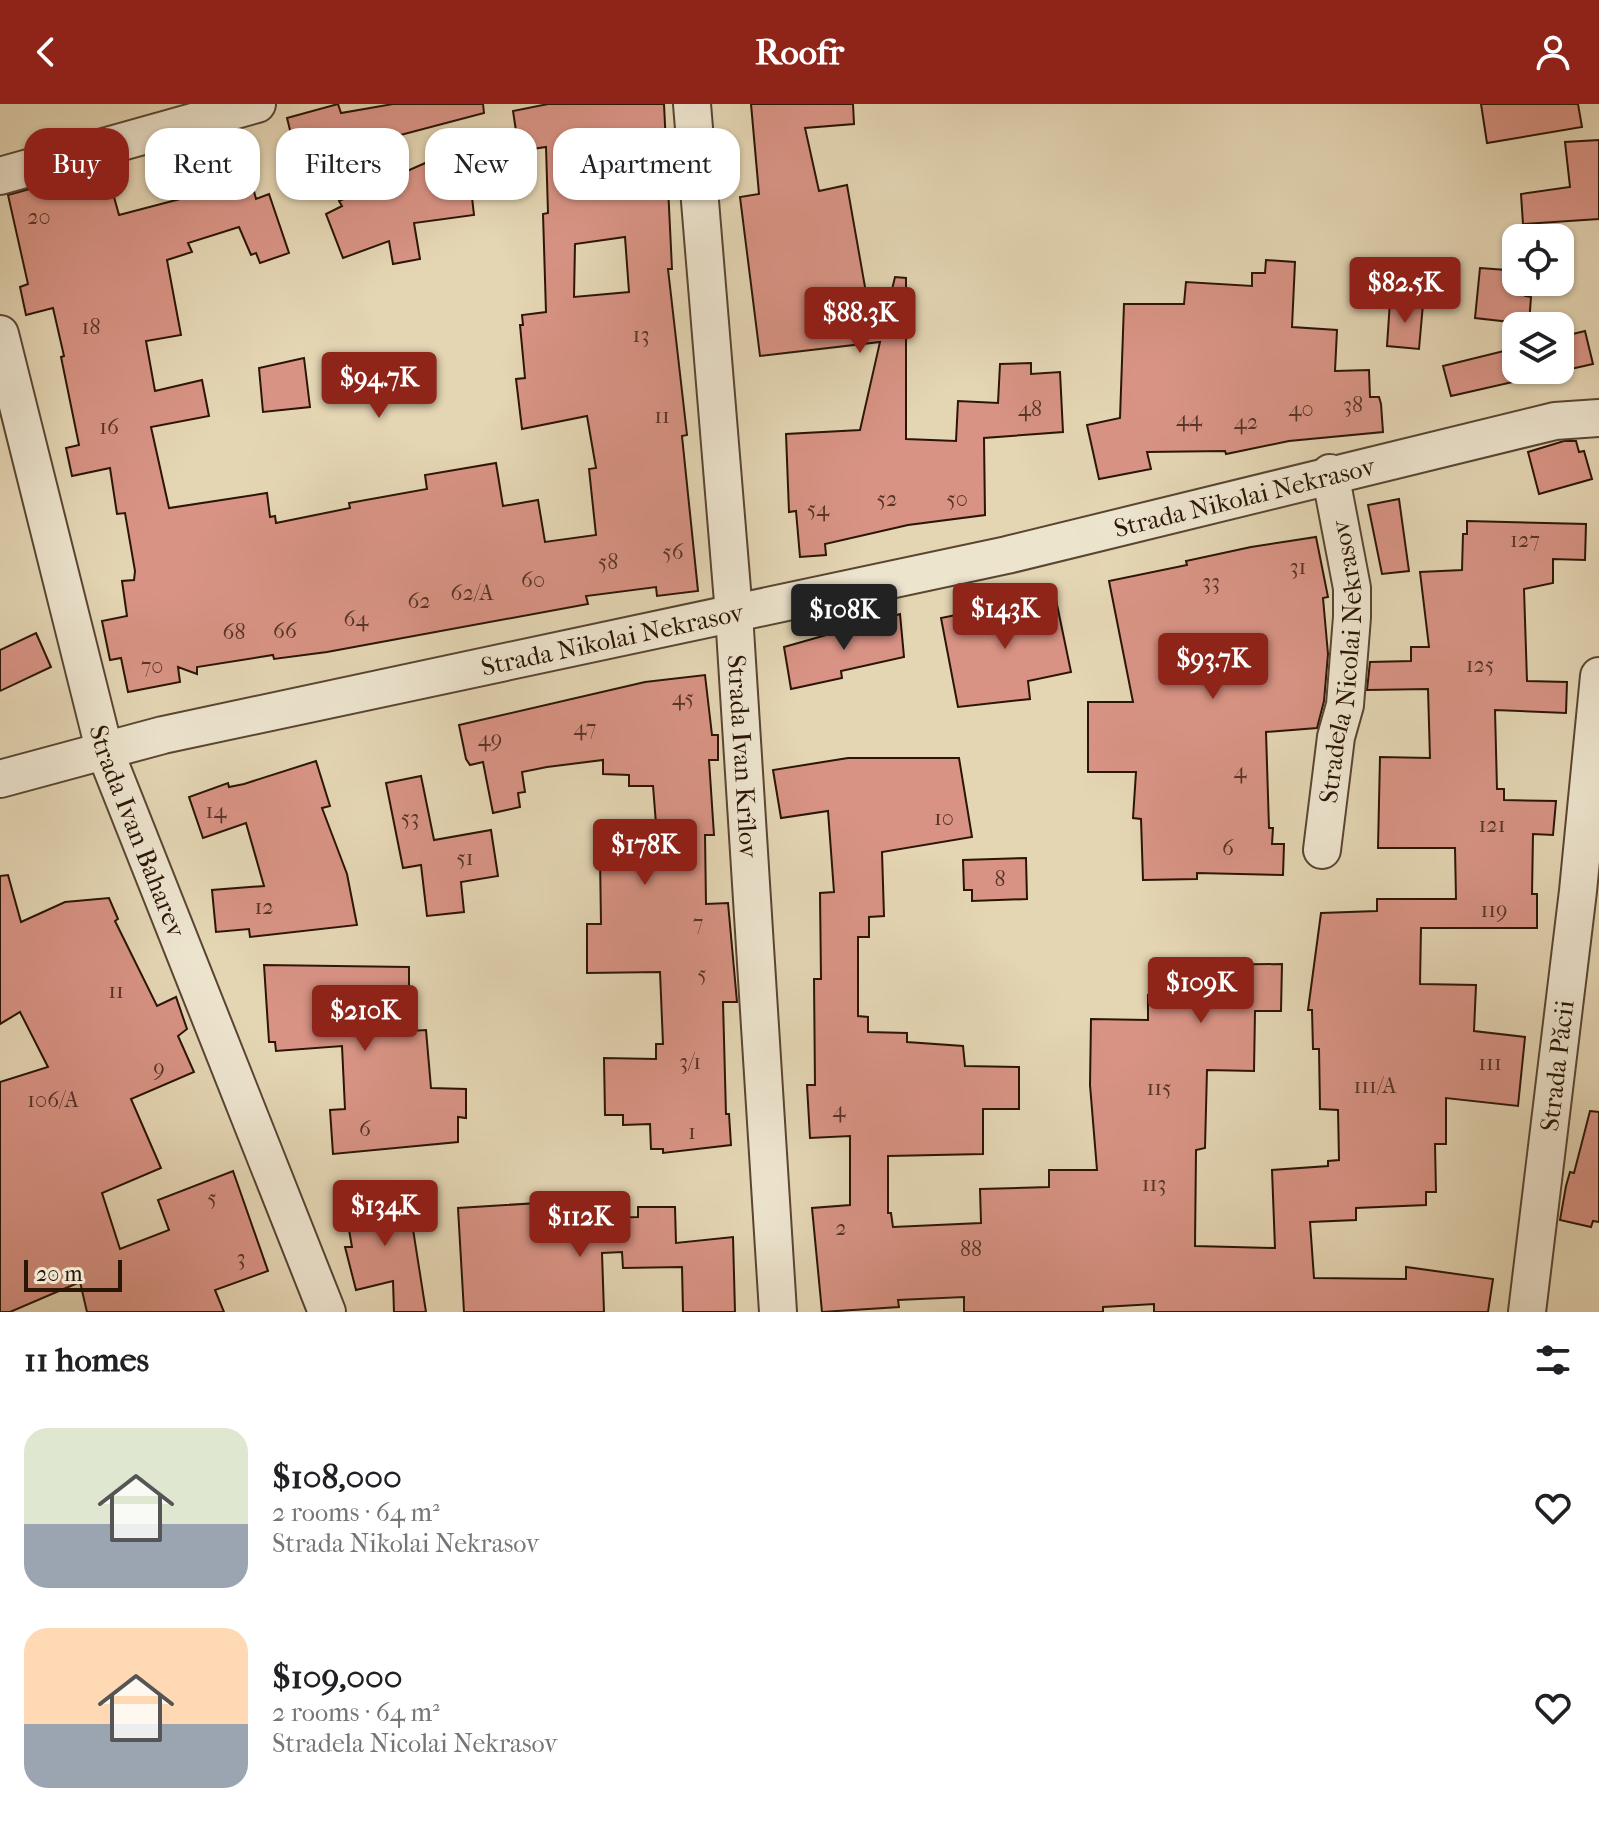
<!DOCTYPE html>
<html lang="en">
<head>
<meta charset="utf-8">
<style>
	:root { --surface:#fff; --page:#f2f2f2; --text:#202124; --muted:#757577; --accent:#8f2418 }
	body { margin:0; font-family:"IM FELL French Canon",serif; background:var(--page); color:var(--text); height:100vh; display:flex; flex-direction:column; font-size:30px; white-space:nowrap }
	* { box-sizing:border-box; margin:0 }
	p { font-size:26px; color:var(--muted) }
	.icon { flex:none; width:44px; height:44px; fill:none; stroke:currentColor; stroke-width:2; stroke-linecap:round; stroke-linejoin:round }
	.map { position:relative; height:1208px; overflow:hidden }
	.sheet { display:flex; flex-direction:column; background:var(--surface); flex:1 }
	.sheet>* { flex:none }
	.guide { position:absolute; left:24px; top:24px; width:800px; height:72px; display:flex; gap:16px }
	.fabs { position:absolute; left:1502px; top:120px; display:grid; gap:16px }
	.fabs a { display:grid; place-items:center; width:72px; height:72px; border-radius:16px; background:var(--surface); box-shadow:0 2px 6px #0004; font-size:40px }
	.scale { position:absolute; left:24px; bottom:20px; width:98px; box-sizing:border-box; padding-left:8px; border:4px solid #2b1506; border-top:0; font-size:22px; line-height:28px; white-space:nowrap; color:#2b1506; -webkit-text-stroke:6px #ede4ce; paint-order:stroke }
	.price { position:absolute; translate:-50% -68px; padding:0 18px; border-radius:8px; background:var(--accent); color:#fff; font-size:26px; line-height:52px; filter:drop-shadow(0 2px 4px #0008) }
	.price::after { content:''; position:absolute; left:50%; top:48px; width:24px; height:18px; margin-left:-12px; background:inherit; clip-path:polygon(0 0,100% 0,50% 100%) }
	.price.current { background:#222; color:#fff }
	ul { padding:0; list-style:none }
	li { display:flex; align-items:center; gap:24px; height:200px; padding:0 24px }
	li span { display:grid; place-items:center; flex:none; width:224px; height:160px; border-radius:24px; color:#555 }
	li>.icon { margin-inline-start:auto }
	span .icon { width:96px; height:96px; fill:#fffc; stroke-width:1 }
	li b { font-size:34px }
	h2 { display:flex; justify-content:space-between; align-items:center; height:96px; padding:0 24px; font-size:34px }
	.pill { padding:0 28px; border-radius:24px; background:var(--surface); box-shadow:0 2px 6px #0004; font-size:28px; line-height:72px }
	.pill.current { background:var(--accent); color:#fff }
	header { display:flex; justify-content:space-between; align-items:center; height:104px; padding:0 24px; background:var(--accent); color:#fff; font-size:36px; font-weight:800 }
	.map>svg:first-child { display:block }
	.building { fill:#d89384; stroke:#2b1506; stroke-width:2; fill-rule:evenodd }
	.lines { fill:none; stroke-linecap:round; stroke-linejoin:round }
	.minor-casing { stroke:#594531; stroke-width:40 }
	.minor { stroke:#ede4ce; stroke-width:36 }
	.labels { text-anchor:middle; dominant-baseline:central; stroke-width:6; stroke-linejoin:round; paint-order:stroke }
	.number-label { font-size:22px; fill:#563426 }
	.street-label { font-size:26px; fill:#2b1506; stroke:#ede4ce }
</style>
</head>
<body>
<header><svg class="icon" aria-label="back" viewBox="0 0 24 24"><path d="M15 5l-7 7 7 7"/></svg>Roofr<svg class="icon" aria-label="person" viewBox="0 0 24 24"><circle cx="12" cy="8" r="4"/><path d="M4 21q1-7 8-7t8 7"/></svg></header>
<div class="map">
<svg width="1599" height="1208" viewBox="0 0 1599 1208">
	<rect width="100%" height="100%" fill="#e4d5b3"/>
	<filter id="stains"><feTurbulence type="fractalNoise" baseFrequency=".0025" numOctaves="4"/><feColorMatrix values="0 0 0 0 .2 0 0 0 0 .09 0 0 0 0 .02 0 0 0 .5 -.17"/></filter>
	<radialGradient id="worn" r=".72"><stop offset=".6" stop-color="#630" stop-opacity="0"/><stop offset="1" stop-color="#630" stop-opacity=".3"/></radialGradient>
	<g class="building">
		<path d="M338,0l3,9 52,-9h90l1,9 -186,49 -11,-44z"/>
		<path d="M548,0h116l8,165h-4l19,166 -5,1 16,155 -41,5 -1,-9 -70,9 2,8 -261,48 -53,7 -1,-4 -76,12v7l-19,-7 2,15 -52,10 -7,-34 -11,2 -8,-39 25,-5 -5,-35 12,-1 1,-9 -10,-58 -8,1 -7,-46 -38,8 -6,-28 13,-3 -18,-88 3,-1 -11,-48 -27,7 -6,-28 8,-3 -20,-89 98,-27 13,47 61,-16 -2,-6 23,-6 -9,-31 49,-14 15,57 13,-5 20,59 -29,10 -4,-10 -5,2 -12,-28 -51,16 4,9 -25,8 14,75 -35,6 9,50 47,-11 7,36 -58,11 18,81 98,-15 3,24 5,-1 1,7 74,-15 -1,-5 78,-14 -2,-14 71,-12 7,43 35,-6 7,42 51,-7 -7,-66 7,-1 -9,-52 -65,13 -6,-50 9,-1 -5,-53h3l-1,-10 24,-3 -3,-98 5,-1 -2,-66 -27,4 -6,-40zM625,133l4,55 -55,5 1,-53z"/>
		<path d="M751,0h102l1,20 -49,4 14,63 28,-6 21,119 21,-2 6,-25 11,1v161l50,2 2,-40 40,2 2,-39 31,-1v11l29,-2 3,60 -79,6 1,77 -77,10 -83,19 1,11 -26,2 -4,-46 -7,1 -3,-78 74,-4 20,-88 -120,14 -20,-159 19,-3z"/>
		<path d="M1481,0h97l4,23 -95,16z"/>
		<path d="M1599,36v79l-76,5 -2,-30 49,-7 -5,-45z"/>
		<path d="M466,41l8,70 -60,8 6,36 -27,5 -4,-23 -46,17 -17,-44 16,-8 -3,-5z"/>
		<path d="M1266,156l29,2 -3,65 45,3 -2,41 34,-1 1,27h9l2,7 2,28 -94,9 -63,13 -1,-3 -78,1 4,17 -52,10 -12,-54 33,-7 4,-114h60l2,-22 66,4v-13h13z"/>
		<path d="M1480,164l26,2 -1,9 21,3 -1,14 6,1 -2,27 -54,-6z"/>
		<path d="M1390,197l33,3 -4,45 -32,-3z"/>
		<path d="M1585,227l8,33 -142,32 -8,-30 73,-18v22h44v-33z"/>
		<path d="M304,254l6,49 -47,5 -4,-44z"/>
		<path d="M1564,337h12l3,11 5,-1 8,28 -53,15 -11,-42z"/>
		<path d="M1399,395l10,72 -27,3 -14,-69z"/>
		<path d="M1467,417l119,3 -1,36 -32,-1v24l-29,6 3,92 40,1 -1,31 -71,-3 2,79h7v11l52,1 -3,34 -20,-1 -1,60h5v34h-116l-1,56 56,1 -2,46 51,6 -7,69 -72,-8v46h-11l1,48h-10v13l-70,3v12l-46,2 4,56 92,1v-12l87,12 -5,33h-334v-8l-51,3v5h-139v-15l-66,3 1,7 -77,5 -10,-104 38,-3v-69l-40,2 -3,-53h8l-1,-106h7l-1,-86 14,-1 -6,-81 -47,7 -8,-48 75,-12h111l13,79 -90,15 2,64 -15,1v20h-11v79l10,1v15l39,1v9l56,4 2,20 54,1v42h-36v45l-95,2v57h3l2,14 88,-4 -1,-34 69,-2v-17h48l-7,-85 1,-66 57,1v-25h15v-17h26l1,-13 92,-1 -1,47h-26l-1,60 -47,-1 -2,78 -9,2 -1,96 80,2 -3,-78 56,-4v-5l11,-1 -1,-50 -18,-1 -1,-60h-6l-1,-39h-4l13,-97 56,-2v-12h79l-1,-51h-77l2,-91 50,1 -2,-69 -61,1 3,-28 41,-1v-14h18l-9,-75 42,-2 1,-36h4z"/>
		<path d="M1316,433l12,60 -5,1 5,56 -4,47 -7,27 -51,4 3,96h4l-1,16h12l-1,31 -86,-2v6l-54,1 -2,-61 -8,-1 3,-46h-48v-70h45l-24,-121 78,-16 -1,-4 65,-14z"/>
		<path d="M1055,491l16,77 -43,9 2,18 -72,8 -17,-89z"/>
		<path d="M900,510l4,43 -63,14 1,7 -51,11 -7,-42z"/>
		<path d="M36,529l15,34 -51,24v-41z"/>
		<path d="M705,571l7,60h6v25h-9l5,75h-9l1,69 22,-1 9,99h-14l3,112h3l2,31 -68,8v-4h-12l-1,-25 -27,1v-10h-18l-1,-57 52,1v-15h7l-3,-72 -73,1v-49h14l-1,-67 59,5 -6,-76h-24v-11l-26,-1v-14l-56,7 -25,5 3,20 -7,1 2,14 -27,6 -10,-51 -13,3 -4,-6 -7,-34 186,-43z"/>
		<path d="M316,657l14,45 -8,2 25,66 10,51 -107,12 -1,-8 -33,3 -4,-42 52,-4 -18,-63 -43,15 -14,-41 39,-14 1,4 15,-3z"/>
		<path d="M421,672l13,64 57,-10 7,46 -37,6 3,30 -37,4 -6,-51 -18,3 -17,-85z"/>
		<path d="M1026,754l1,41 -55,2v-11h-8l-1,-30z"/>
		<path d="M8,771l13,47 44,-20 44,-4 9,21 -3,2 42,85 19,-9 11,32 -9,7 16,36 -63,27 30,69 -59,25 18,56 49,-19 -11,-30 75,-29 35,100 -53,19 9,22h-137l-7,-30 -70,30h-10v-230l48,-15 -28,-55 -20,12v-148z"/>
		<path d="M264,861l145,2v64l17,-1 5,58 35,1v29l-8,-1v25l-125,12 -3,-44 15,-1 -3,-63 -66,5 -1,-9h-6z"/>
		<path d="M1590,1007l9,1v110l-6,-1 -2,6 -31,-7 6,-34 4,-14 4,1z"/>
		<path d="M407,1087l19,121h-32l-1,-31 -37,9 -11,-43h7l-8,-46z"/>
		<path d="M554,1098v17l84,-2v-10h37l1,36 57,-6 2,75h-52l-1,-45 -59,1 -1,-16 -20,1 2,59h-140l-6,-104z"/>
	</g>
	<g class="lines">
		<defs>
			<g id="minor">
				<path id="s1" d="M692,0l42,510 44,698"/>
				<path d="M0,72l257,-72"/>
				<path id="s2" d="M0,230l104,415 223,563"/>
				<path id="s3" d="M0,675l163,-44 844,-180 548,-134 44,-3"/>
				<path id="s4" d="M1322,746l14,-113 9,-32 7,-88v-29l-22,-115"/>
				<path id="s5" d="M1527,1208l51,-421 21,-215"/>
			</g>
		</defs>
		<use href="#minor" class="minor-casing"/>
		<use href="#minor" class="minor"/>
	</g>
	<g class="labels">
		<g class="number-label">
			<text x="39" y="113">20</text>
			<text x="91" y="223">18</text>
			<text x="641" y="231">13</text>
			<text x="1353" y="301">38</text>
			<text x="1030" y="305">48</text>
			<text x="1301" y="305">40</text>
			<text x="662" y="312">11</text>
			<text x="1189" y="315">44</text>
			<text x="1246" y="318">42</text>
			<text x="109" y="323">16</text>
			<text x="887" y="395">52</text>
			<text x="957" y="395">50</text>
			<text x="818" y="405">54</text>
			<text x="1525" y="436">127</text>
			<text x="673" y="448">56</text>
			<text x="608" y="458">58</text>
			<text x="1298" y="463">31</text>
			<text x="533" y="476">60</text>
			<text x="1211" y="478">33</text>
			<text x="472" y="489">62/A</text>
			<text x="419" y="497">62</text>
			<text x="356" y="515">64</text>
			<text x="285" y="527">66</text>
			<text x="234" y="528">68</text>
			<text x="1480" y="561">125</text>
			<text x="152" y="562">70</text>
			<text x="683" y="594">45</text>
			<text x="585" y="624">47</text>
			<text x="490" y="635">49</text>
			<text x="1240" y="667">4</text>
			<text x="216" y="707">14</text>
			<text x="410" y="714">53</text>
			<text x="944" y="714">10</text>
			<text x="1492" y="721">121</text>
			<text x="1228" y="744">6</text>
			<text x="465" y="754">51</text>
			<text x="1000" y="775">8</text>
			<text x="264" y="803">12</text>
			<text x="1494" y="806">119</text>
			<text x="698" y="819">7</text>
			<text x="702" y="870">5</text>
			<text x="116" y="887">11</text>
			<text x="690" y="958">3/1</text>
			<text x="1490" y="959">111</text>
			<text x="159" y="964">9</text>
			<text x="1375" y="982">111/A</text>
			<text x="1159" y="984">115</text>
			<text x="53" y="996">106/A</text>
			<text x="839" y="1006">4</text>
			<text x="365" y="1025">6</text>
			<text x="692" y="1028">1</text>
			<text x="1154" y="1080">113</text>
			<text x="212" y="1094">5</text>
			<text x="841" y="1124">2</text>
			<text x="971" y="1145">88</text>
			<text x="241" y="1154">3</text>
		</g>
		<g class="street-label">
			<text stroke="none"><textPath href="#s3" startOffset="1276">Strada Nikolai Nekrasov</textPath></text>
			<text stroke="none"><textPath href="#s3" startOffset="628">Strada Nikolai Nekrasov</textPath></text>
			<text stroke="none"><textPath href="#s4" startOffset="190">Stradela Nicolai Nekrasov</textPath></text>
			<text stroke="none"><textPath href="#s1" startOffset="654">Strada Ivan Krîlov</textPath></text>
			<text stroke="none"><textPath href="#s2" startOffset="516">Strada Ivan Baharev</textPath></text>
			<text stroke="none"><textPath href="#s5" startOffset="248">Strada Păcii</textPath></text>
		</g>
	</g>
	<rect width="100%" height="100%" filter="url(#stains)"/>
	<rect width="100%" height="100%" fill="url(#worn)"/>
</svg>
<div class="fabs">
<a><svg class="icon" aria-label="locate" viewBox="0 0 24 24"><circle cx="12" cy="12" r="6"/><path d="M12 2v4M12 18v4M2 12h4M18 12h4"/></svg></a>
<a><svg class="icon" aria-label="layers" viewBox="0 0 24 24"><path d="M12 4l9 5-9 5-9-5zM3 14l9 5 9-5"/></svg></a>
</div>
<div class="scale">20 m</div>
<b class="price" style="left:1405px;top:221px">$82.5K</b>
<b class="price" style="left:860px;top:251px">$88.3K</b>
<b class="price" style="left:379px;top:316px">$94.7K</b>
<b class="price" style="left:1005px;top:547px">$143K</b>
<b class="price current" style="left:844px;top:548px">$108K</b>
<b class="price" style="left:1213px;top:597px">$93.7K</b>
<b class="price" style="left:645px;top:783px">$178K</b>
<b class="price" style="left:1201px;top:921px">$109K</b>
<b class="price" style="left:365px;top:949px">$210K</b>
<b class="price" style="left:385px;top:1144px">$134K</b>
<b class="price" style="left:580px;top:1155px">$112K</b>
<div class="guide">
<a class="pill current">Buy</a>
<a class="pill">Rent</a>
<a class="pill">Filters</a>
<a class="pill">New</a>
<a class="pill">Apartment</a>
</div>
</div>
<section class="sheet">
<h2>11 homes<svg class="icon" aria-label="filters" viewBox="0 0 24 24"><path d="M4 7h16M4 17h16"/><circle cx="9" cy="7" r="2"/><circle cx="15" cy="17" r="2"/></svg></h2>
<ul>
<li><span style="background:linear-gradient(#dfe7d0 60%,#9aa5b1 0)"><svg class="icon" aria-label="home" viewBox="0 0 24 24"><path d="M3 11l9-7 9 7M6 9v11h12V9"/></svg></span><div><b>$108,000</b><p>2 rooms · 64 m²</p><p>Strada Nikolai Nekrasov</p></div><svg class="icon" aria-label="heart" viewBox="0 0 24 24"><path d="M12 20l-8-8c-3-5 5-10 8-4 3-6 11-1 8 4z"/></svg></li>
<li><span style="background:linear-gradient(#ffd9b3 60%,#9aa5b1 0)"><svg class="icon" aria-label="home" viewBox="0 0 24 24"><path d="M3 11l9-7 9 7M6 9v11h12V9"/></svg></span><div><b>$109,000</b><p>2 rooms · 64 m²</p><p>Stradela Nicolai Nekrasov</p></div><svg class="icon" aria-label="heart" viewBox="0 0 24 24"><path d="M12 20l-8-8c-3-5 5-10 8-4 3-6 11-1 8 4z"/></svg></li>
</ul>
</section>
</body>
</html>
